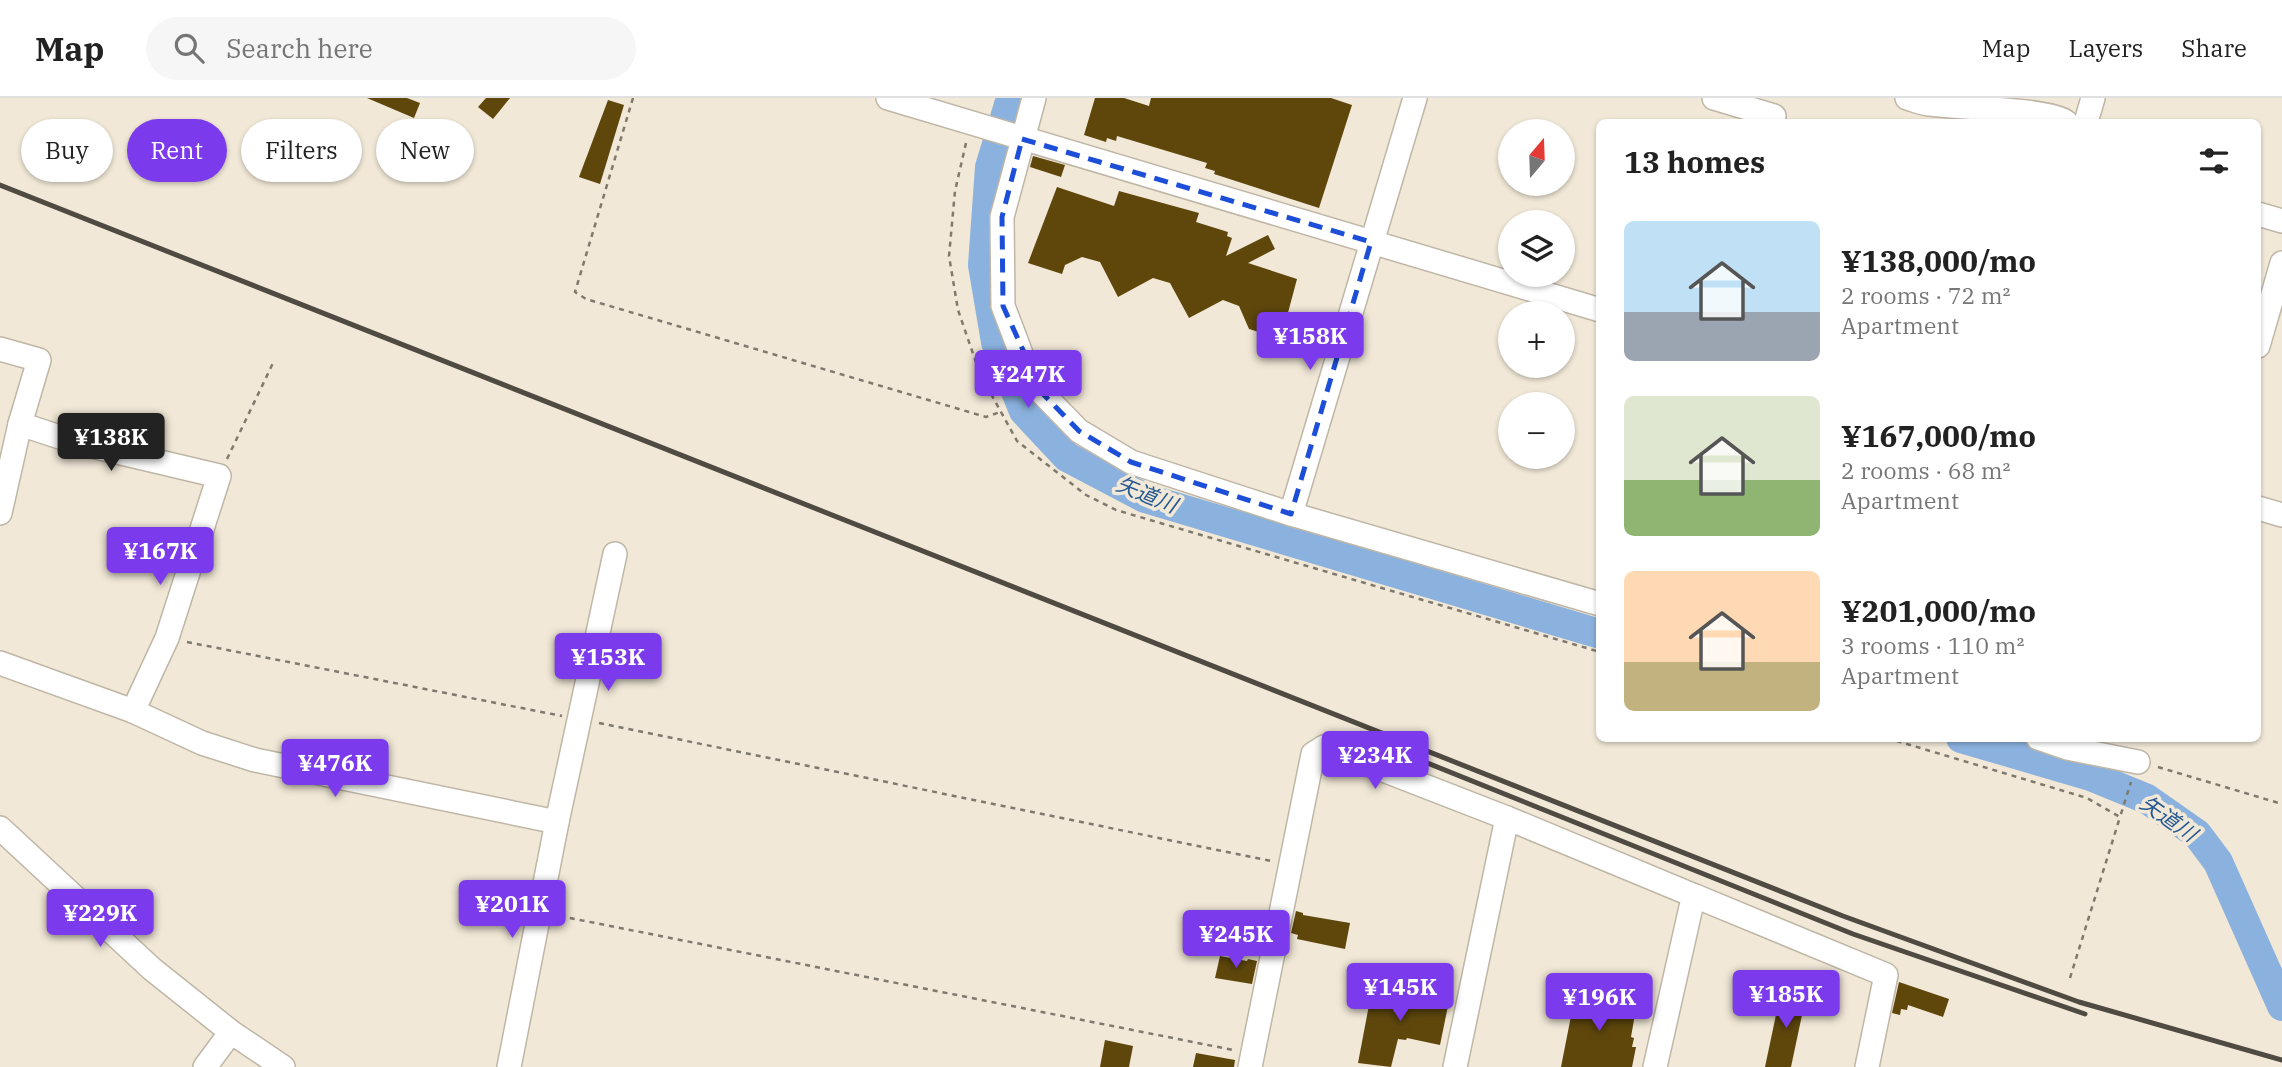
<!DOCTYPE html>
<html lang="en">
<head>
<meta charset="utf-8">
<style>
	:root { --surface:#fff; --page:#f6f6f6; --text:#222; --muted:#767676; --line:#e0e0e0; --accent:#7c3aed }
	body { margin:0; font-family:"IBM Plex Serif","Noto Sans JP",serif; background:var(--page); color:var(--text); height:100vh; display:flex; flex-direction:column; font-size:26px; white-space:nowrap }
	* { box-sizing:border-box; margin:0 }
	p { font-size:23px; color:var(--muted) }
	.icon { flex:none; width:38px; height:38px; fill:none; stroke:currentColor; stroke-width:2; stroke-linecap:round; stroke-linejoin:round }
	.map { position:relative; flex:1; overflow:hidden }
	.sheet { position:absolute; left:1596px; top:21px; width:665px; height:623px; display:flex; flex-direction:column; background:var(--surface); border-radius:10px; box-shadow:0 2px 5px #0004 }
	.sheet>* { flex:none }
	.top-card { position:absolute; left:21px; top:21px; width:665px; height:63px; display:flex; gap:14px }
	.needle { width:46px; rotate:19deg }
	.buttons { position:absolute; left:1498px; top:21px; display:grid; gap:14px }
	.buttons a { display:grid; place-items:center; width:77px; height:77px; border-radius:50%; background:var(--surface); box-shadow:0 2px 5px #0004; font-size:35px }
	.price { position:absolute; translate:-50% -60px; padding:0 16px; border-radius:7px; background:var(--accent); color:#fff; font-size:23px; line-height:46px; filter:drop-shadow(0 2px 4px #0008) }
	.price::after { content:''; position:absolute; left:50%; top:42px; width:21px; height:16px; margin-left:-10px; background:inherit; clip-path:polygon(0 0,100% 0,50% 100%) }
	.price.active { background:#222; color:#fff }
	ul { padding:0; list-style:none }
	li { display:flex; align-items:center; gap:21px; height:175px; padding:0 28px }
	li span { display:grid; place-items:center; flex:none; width:196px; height:140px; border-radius:10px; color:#555 }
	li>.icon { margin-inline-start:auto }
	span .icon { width:84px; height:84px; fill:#fffc; stroke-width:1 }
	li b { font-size:30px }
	h2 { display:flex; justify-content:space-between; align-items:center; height:84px; padding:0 28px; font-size:30px }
	.pill { padding:0 24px; border-radius:32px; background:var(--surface); box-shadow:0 2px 5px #0004; font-size:24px; line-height:63px }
	.pill.active { background:var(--accent); color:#fff }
	header { display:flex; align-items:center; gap:42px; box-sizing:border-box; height:98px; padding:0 35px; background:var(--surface); border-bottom:2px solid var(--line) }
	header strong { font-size:33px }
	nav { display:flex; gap:38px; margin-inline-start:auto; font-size:24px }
	.search { width:490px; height:63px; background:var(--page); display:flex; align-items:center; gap:18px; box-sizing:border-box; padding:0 24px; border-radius:38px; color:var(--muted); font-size:26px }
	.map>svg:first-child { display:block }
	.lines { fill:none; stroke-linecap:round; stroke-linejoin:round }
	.river { stroke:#8bb2df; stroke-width:30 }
	.building { fill:#5f470c }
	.minor-casing { stroke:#bfb6a6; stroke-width:26 }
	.path { stroke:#7f796e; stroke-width:2.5; stroke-dasharray:5 5; stroke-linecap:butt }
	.minor { stroke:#fff; stroke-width:23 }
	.rail { stroke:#4f4a42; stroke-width:5 }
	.marked { fill:none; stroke:#1d4ed8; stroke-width:5; stroke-dasharray:14 9; stroke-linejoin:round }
	.labels { text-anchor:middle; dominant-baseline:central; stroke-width:7; stroke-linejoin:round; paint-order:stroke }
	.water-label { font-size:21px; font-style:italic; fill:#255992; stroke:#f1e8d7 }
</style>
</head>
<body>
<header>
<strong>Map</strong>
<div class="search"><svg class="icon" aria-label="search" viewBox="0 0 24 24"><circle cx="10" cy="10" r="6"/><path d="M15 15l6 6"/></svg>Search here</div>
<nav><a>Map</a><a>Layers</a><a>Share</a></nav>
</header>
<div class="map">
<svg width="2282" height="969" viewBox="0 0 2282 969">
	<rect width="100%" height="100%" fill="#f1e8d7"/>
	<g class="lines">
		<g class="river">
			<path d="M1011,0l-21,69 -7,98 13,77 28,69 43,46 78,41 455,136"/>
			<path d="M1961,640l130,38 56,23 50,35 21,28 64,144"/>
		</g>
	</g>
	<g class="building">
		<path d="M367,0h40l13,5 -6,15z"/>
		<path d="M486,0h24l-17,21 -15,-12z"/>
		<path d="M1095,0h29l25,8 2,-8h180l21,7 -33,103 -105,-34 1,-3 -10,-3 2,-5 -90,-27 -1,5 -9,-3 -1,4 -22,-7z"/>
		<path d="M608,2l16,5 -24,79 -21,-7z"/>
		<path d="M1033,58l32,9 -4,12 -31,-10z"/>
		<path d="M1057,89l57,19 5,-15 80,22 -3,9 32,10 -1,4 5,2 -6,18 42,-21 7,14 -27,14 49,16 -12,45 8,3 -5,14 -39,-12 -10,-23 -16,-6 -34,18 -19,-35 -17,-5 -35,19 -18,-35 -18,-5 -17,8 -3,9 -34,-11z"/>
		<path d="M1296,813l7,2v2l47,8 -5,26 -48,-10 1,-4 -7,-2z"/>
		<path d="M1220,858l27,5 1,-2 9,2 -5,23 -37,-6z"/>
		<path d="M1899,884l50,17 -6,18 -35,-12 -1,5 -6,-1 -1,6 -8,-2z"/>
		<path d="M1373,886l76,17 -9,44 -33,-7 -1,2 -8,-1 -7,28 -33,-4z"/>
		<path d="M1578,893l55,12 -2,10 4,1 -4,23 3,1 -2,9h4l-4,20h-71l11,-56 -4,-1 3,-13 6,1z"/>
		<path d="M1781,893l25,5 -15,71h-26z"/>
		<path d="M1105,942l28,6 -4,21h-29z"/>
		<path d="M1196,955l39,7 -1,7h-41z"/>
	</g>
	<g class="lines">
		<defs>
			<g id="minor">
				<path d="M888,0l712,212"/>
				<path d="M1034,0l-32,119 1,89 19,50 21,38 36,37 52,31 160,52 309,90"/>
				<path d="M1714,0l60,18 -2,6"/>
				<path d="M1907,0c7,2 14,5 22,6 25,4 123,5 137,18"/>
				<path d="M2086,24l7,-24"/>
				<path d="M2258,116l24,7"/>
				<path d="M2258,248l24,-83"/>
				<path d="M0,251l39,11 -19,64 -20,89"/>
				<path d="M20,326l55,18 144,34 -52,162 -34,73"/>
				<path d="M2258,410l24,7"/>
				<path d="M1291,416l124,-416"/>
				<path d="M0,565l133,48 69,32 53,17 302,62"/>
				<path d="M2038,640l29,10 71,14"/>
				<path d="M1507,720l188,78 -4,11 -36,160"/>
				<path d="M0,730l152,141 79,63 52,35"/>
				<path d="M1695,798l191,79 -19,92"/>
				<path d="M205,969l26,-35"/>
				<path d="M509,969l48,-245 58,-268"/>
				<path d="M1250,969l63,-313 11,-7 183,71 -52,249"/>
			</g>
		</defs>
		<use href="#minor" class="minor-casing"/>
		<g class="path">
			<path d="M633,0l-58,194 11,7 400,118 14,-5"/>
			<path d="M966,45l-11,48 -6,65 9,54 22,64 37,67 69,54 30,15 484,142"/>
			<path d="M227,361l47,-98"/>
			<path d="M187,544l375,74"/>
			<path d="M599,625l672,138"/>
			<path d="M1887,640l200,60 33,19 11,-35"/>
			<path d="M2158,669l124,37"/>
			<path d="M560,818l673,134"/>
			<path d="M2070,880l50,-161"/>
		</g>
		<use href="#minor" class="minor"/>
		<g class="rail">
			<path d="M0,87l1843,731 236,86 203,58"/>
			<path d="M1395,652l458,184 232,80"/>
		</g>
	</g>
	<path class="marked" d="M1022,41l349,103 -80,272 -160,-52 -52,-31 -36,-37 -40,-88 -1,-89z"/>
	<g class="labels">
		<g class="water-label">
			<text transform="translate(1147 396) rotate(22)">矢道川</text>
			<text transform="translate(2169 720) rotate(35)">矢道川</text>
		</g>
	</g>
</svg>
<div class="buttons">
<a><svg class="needle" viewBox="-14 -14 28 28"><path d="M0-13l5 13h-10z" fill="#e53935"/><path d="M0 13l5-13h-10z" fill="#767676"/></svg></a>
<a><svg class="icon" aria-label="layers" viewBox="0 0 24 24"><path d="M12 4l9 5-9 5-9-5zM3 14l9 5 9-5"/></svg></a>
<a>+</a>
<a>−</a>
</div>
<b class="price" style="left:1310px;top:274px">¥158K</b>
<b class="price" style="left:1028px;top:312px">¥247K</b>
<b class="price active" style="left:111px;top:375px">¥138K</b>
<b class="price" style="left:160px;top:489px">¥167K</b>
<b class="price" style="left:608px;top:595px">¥153K</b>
<b class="price" style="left:1375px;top:693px">¥234K</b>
<b class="price" style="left:335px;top:701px">¥476K</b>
<b class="price" style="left:512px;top:842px">¥201K</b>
<b class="price" style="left:100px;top:851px">¥229K</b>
<b class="price" style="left:1236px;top:872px">¥245K</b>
<b class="price" style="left:1400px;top:925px">¥145K</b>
<b class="price" style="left:1786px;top:932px">¥185K</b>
<b class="price" style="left:1599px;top:935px">¥196K</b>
<div class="top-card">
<a class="pill">Buy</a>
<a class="pill active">Rent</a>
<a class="pill">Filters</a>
<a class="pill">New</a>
</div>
<section class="sheet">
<h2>13 homes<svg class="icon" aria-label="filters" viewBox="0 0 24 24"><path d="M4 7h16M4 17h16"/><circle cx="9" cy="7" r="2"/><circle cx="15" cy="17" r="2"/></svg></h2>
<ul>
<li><span style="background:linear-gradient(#bfe0f5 65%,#9aa5b1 0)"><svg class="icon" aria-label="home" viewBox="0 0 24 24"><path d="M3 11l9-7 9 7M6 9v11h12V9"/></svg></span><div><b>¥138,000/mo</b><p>2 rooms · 72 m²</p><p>Apartment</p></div></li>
<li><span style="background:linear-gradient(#dfe7d0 60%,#8fb573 0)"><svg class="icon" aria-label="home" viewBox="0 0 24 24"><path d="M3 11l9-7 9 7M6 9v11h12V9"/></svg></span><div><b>¥167,000/mo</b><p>2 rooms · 68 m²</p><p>Apartment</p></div></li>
<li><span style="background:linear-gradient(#ffd9b3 65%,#c2b280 0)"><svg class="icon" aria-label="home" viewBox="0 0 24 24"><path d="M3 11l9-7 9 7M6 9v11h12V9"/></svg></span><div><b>¥201,000/mo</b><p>3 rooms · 110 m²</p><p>Apartment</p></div></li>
</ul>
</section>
</div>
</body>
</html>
